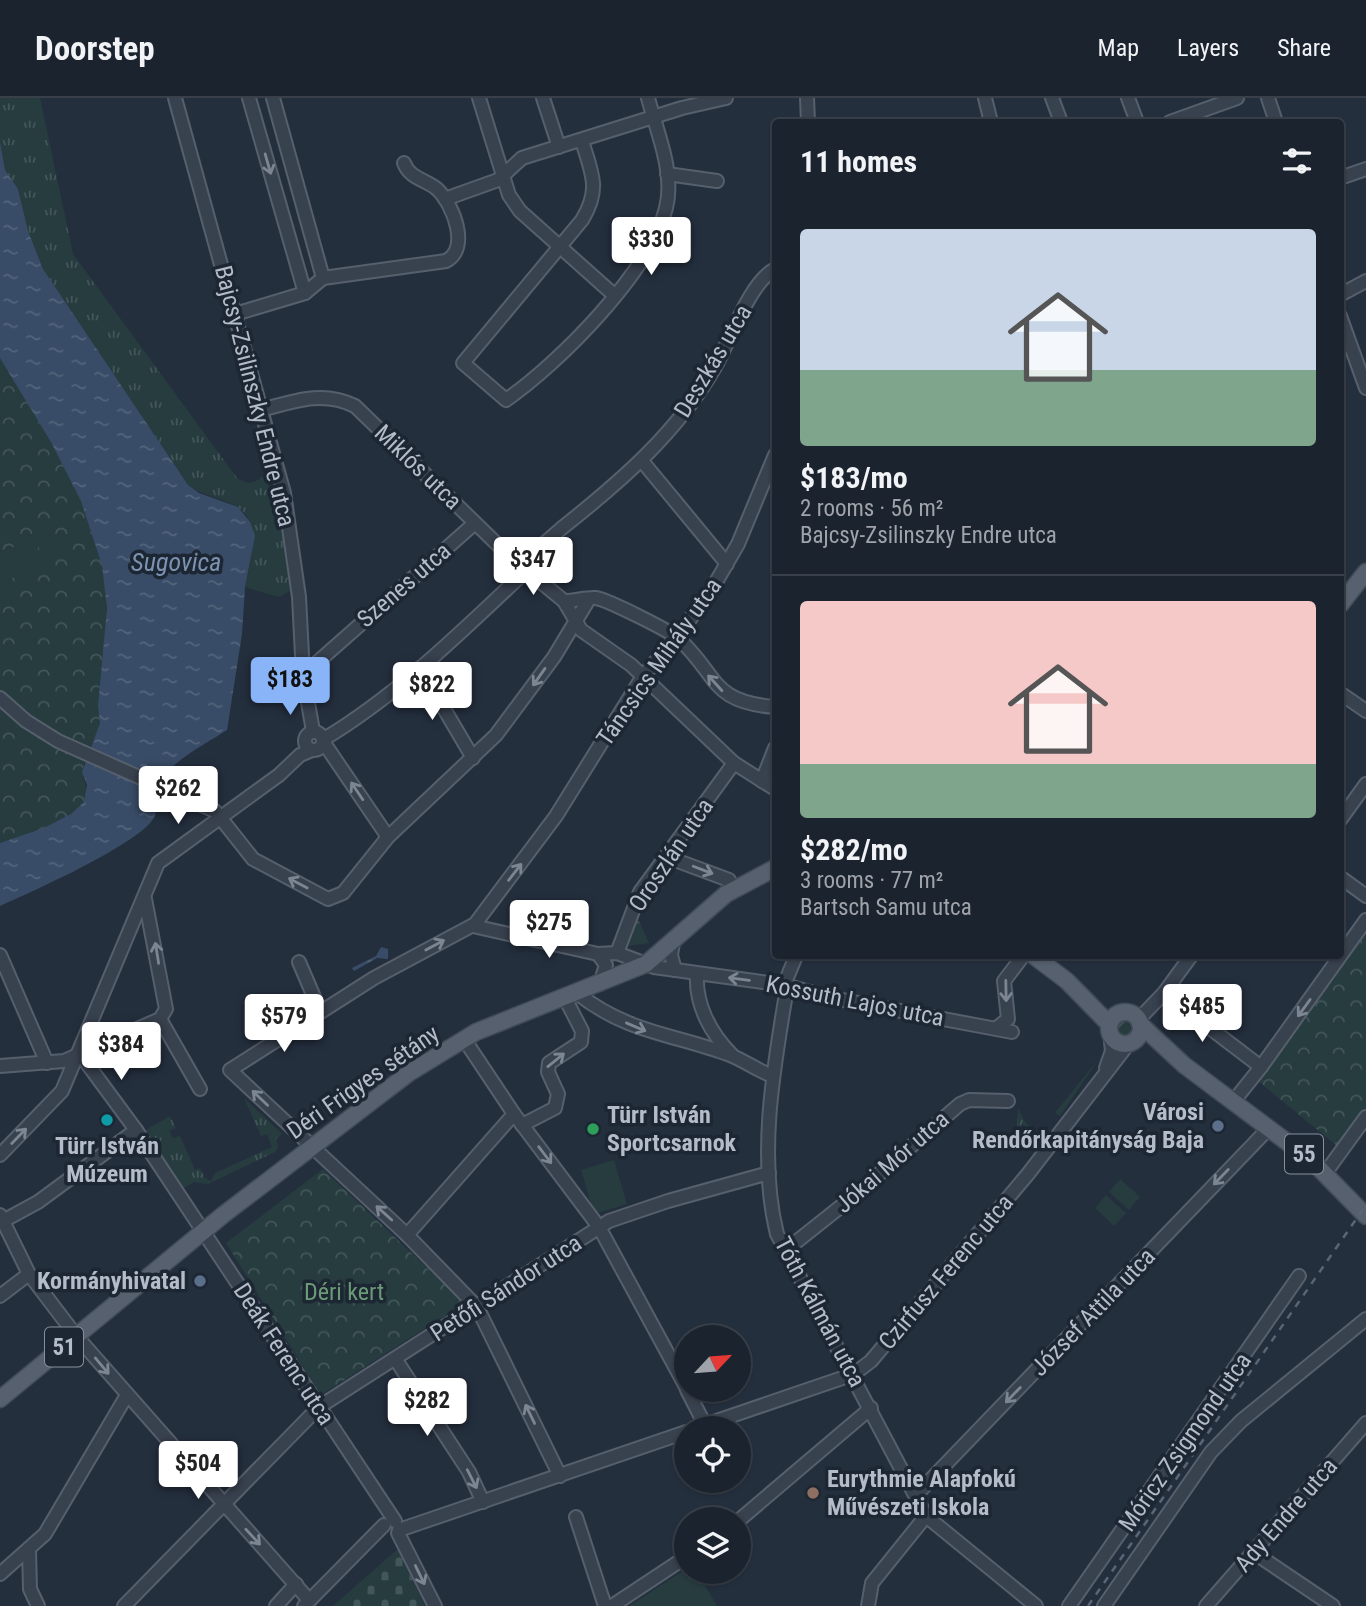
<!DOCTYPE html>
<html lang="en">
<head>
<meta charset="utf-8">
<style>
	:root { --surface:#1b232e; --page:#282f3a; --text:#f1f3f6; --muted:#a0a4aa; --line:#39404a; --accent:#8ab4f8 }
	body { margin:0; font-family:"Roboto Condensed",sans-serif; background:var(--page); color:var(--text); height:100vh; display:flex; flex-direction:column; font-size:26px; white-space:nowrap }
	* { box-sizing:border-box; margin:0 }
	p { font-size:23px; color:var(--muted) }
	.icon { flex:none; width:38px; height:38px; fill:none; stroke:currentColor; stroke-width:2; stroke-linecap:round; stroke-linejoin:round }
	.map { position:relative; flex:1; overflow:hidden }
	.side { position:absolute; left:772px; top:21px; width:572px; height:840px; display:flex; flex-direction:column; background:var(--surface); border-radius:7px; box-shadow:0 2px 5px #0004,0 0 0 2px var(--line) }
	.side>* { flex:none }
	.needle { width:46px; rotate:64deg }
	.controls { position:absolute; left:674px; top:1227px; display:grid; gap:14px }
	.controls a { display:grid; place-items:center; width:77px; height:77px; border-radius:50%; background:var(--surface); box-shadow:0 2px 5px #0004,0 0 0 2px var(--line); font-size:35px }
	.price { position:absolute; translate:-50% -60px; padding:0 16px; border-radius:7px; background:#fff; color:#222; font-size:23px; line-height:46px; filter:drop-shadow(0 2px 4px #0008) }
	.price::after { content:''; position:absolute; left:50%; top:42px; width:21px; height:16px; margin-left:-10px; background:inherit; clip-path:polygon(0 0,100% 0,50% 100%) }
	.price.current { background:var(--accent); color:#111 }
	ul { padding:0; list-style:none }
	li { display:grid; align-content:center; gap:14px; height:371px; padding:0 28px }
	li+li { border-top:2px solid var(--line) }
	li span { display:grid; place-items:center; height:217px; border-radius:7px; color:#555 }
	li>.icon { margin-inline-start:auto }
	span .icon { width:126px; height:126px; fill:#fffc; stroke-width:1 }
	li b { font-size:30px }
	h2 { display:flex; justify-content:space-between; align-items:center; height:84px; padding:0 28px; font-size:30px }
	header { display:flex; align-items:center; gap:42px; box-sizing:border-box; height:98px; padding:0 35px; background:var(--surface); border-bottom:2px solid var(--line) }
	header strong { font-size:33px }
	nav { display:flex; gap:38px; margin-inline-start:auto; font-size:24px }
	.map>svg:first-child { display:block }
	.grass { fill:url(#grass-tufts) }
	.cemetery { fill:url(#cemetery-stones) }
	.park { fill:url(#park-crowns) }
	.garden { fill:url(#garden-furrows) }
	.pitch { fill:#263c3f }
	.water { fill:url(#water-ripples) }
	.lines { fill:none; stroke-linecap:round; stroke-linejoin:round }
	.minor-casing { stroke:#565f6c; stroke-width:16 }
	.major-casing { stroke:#414a57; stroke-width:19 }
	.minor { stroke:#38414e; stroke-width:12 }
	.major { stroke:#56606e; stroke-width:16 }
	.rail { stroke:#5a6575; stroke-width:2.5; stroke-dasharray:7 7; stroke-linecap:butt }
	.oneway { stroke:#7c8592 }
	.culture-dot { fill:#0f9aa8; stroke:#1d2633; stroke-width:2.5 }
	.service-dot { fill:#5c6f8a; stroke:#1d2633; stroke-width:2.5 }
	.leisure-dot { fill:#2e9e5b; stroke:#1d2633; stroke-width:2.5 }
	.education-dot { fill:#8d6e63; stroke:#1d2633; stroke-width:2.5 }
	.labels { text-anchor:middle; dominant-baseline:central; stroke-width:7; stroke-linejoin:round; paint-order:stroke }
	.shield { fill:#1d2633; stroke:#878f9c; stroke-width:2 }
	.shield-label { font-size:23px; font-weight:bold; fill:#b4bcc9 }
	.street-label { font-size:24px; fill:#b4bcc9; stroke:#1d2633 }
	.poi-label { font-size:24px; font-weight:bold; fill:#b4bcc9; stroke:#1d2633; text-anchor:end }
	.park-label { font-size:24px; fill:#6b9a76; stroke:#1d2633 }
	.water-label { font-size:26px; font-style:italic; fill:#7c92b1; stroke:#1d2633 }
</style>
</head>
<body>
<header>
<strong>Doorstep</strong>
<nav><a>Map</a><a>Layers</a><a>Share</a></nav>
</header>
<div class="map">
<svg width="1366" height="1508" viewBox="0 0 1366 1508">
	<defs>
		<pattern id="grass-tufts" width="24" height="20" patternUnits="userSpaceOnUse" patternTransform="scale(1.75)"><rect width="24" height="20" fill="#263c3f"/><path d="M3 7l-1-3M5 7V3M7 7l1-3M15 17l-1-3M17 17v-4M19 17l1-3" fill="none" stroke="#435659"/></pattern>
		<pattern id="cemetery-stones" width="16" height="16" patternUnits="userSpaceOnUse" patternTransform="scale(1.75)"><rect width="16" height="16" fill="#263c3f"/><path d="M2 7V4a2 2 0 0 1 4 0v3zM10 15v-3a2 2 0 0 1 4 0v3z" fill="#435659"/></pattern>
		<pattern id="park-crowns" width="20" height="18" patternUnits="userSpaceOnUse" patternTransform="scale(1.75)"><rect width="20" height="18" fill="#263c3f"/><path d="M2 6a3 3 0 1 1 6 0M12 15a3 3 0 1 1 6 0" fill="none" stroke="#435659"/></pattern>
		<pattern id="garden-furrows" width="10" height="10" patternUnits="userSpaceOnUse" patternTransform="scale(1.75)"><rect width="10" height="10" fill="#263c3f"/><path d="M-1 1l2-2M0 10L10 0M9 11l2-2" fill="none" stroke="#435659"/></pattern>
		<pattern id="water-ripples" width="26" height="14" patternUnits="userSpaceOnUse" patternTransform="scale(1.75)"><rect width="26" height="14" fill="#394c67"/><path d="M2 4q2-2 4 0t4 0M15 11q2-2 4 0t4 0" fill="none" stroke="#53647b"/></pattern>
	</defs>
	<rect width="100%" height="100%" fill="#242f3e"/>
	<g class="grass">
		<path d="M0,0h40l33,156 164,224c13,9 20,4 30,-6l3,27 11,22 9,70 -11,6 -34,-10c5,-26 20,-66 -11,-82 -16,-8 -32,-10 -46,-20l-145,-216 -15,-38 -10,-42 -13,-19 -5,-28z"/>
		<path d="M1100,959l-40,59 -5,-3z"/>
		<path d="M244,1000l38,36 -6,5 2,8 -3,5 -67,32 -14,-2 -14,8 -39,-57 29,-17 6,12 -7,3 4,7 7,-2 15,34 5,-2 5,10 6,3 4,-8 57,-26 -5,-13 -6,2z"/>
		<path d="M1018,1010l7,14 18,18 -9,20 3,-22 -14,-14 -6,5z"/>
	</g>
	<path class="cemetery" d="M398,1451l27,57h-92z"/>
	<g class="park">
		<path d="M0,260c41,56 100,161 106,230 2,31 -3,64 -6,95 -1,14 2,30 -1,42 -3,15 -15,30 -16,45 -1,10 7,20 1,31 -10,21 -63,36 -84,42z"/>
		<path d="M638,821l11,24 -21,3z"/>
		<path d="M1366,831v179l-29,38 -79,-65z"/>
		<path d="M323,1071l141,134 -143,92 -95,-152z"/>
	</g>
	<circle class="garden" cx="1124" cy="930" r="11"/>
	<g class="pitch">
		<path d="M46,438l10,21 -10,5 -10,-20z"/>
		<path d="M26,444l10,27 -36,14v-31z"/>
		<path d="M614,1062l13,44 -33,10 -13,-44z"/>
		<path d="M1120,1081l20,18 -11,13 -20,-18z"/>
		<path d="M1106,1097l20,18 -12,13 -19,-18z"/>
		<path d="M686,1471v3h11l20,34h-88z"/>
	</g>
	<g class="water">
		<path d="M0,44l5,28 13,19 10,42 15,38 145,216 11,8 39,14 12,15 5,14 -10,51 -3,47 -15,96c-26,17 -89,47 -71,84 -9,27 -127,79 -156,92v-63l44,-15 27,-14 13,-12 3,-17 -5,-13 18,-49 -2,-17 9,-98 -5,-43 -21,-64 -30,-59 -51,-84z"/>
		<path d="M381,849l7,2v10l-11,-1 -23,13 -2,-3 24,-12z"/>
	</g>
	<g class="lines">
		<defs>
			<g id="minor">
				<path d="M175,0l109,395 15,104 4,78 10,56"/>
				<path d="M249,0l56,195"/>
				<path d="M273,0l50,180"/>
				<path d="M479,0l30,97 11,16 94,84"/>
				<path d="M543,0l16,49"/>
				<path d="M807,0l1,24"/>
				<path d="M985,0l6,24"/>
				<path d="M1052,0l9,24"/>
				<path d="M1128,0l9,24"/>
				<path d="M1268,0l8,24"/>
				<path d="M1170,24l67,-24"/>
				<path d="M582,43c10,33 19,48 0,79l-119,143 43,37c52,-36 145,-129 160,-192 9,-35 -9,-76 -18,-110"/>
				<path d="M667,76l50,7"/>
				<path d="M1340,80l26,-9"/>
				<path d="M445,101l53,-19 24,-22 160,-50 44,-10"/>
				<path d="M1340,197l26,-14"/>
				<path d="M235,216l70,-21 18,-15 123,-17c24,-12 8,-56 -9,-72 -12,-10 -27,-10 -33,-26"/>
				<path d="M1340,218l26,72"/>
				<path d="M261,312c33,-9 62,-20 94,-4l146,142 17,10 12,15 34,28 17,29 50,35 103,98 41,26"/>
				<path d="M642,363l85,103"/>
				<path d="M518,460c17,-4 31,-19 44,-30 58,-46 115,-95 153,-161 15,-26 34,-84 60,-98"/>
				<path d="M564,503c11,0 23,-4 32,-3 12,2 74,33 83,41 40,37 31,63 96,68"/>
				<path d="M420,570l53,90"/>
				<path d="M303,577l172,-152"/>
				<path d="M1340,595l26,18"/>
				<path d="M0,600l26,23 32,20 157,70 38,48 75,40 15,-6 45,-56 108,-102 58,-78 35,-58"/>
				<circle cx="314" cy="643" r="9"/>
				<path d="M324,641c75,-45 139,-109 203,-169"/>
				<path d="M324,645l64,94"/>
				<path d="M762,683l13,-33"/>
				<path d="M1340,722l26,-36"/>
				<path d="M667,759l62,23 4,10"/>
				<path d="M1340,779l26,19"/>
				<path d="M473,828l125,28 19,-1 37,14 130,18 48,13 180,34"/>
				<path d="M673,845l-2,12 4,15"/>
				<path d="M617,855l23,-61 94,-129"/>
				<path d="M598,856l8,11 -6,19"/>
				<path d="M0,857l47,108"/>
				<path d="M796,858l-12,29 2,9c-13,77 -28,163 -9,240l149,282 110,90"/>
				<path d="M299,864l21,49"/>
				<path d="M697,876c-2,31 14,60 35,81"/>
				<path d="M577,895c50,40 97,41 153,62 15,6 28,16 43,21"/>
				<path d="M1164,895l97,74"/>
				<path d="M160,921l40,70"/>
				<path d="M1138,922l26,-27 27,-37"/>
				<path d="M998,929l10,-8 -4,-38 19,-25"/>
				<path d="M464,941l50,75 85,113 87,160"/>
				<path d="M80,956l56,76 259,391"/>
				<path d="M0,968l64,-5 96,-42 6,-10 -21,-110"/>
				<path d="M1106,970l6,-17 -2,-18"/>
				<path d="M1233,1004l28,-35 105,-147"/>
				<path d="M522,1027l33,-17 3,-14 -10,-22 1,-9 32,-21 1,-11 -17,-33"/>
				<path d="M0,1057l62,-64 96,-228 121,-88 21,-20 12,-5"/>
				<path d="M1326,1074l40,-55"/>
				<path d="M0,1117l29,59 48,63 232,263"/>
				<path d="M3,1123l35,-19 98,-72"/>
				<path d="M407,1137l107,-121"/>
				<path d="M786,1152l63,-50 111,-96 9,-4 39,1"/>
				<path d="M0,1198l29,-22"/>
				<path d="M396,1262l73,112 14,30"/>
				<path d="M687,1292l18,35"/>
				<path d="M696,1330l158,-54 17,-13 157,-187 101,-131"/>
				<path d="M560,1378l-83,-169 -70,-72 -177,-165 144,-92 101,-54 81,-108 87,-140 34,-39 35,-48 26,-45 37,-89"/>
				<path d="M916,1397l353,-367"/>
				<path d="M576,1419l29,89"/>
				<path d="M738,1423l133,-113"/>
				<path d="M399,1432l287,-98"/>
				<path d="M398,1435l37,73"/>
				<path d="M29,1452l1,39 8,17"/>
				<path d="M1253,1454l80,54"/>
				<path d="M0,1476l45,-40 82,-139"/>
				<path d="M124,1508l195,-199 290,-186 59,-20 101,-28"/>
				<path d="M276,1508l20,-22"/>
				<path d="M304,1508l80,-81"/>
				<path d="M612,1508l74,-49"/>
				<path d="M868,1508l4,-23 54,-67"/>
				<path d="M1069,1508l230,-330"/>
				<path d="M1104,1508l107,-154 30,-31 125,-102"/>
				<path d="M1206,1508l160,-183"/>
			</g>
			<g id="major">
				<path d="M1340,507l26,-33"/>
				<path d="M1034,858l33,25 42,43"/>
				<circle cx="1125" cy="930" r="16"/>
				<path d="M1140,926l44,41 127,95 55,56"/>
				<path d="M0,1301l223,-184 186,-142 67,-41 170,-68 80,-70 49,-26"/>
			</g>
		</defs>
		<use href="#minor" class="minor-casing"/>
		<use href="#major" class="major-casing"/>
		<use href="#minor" class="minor"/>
		<use href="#major" class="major"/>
		<path class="rail" d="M1088,1508l278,-401"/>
	</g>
	<defs><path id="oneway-shaft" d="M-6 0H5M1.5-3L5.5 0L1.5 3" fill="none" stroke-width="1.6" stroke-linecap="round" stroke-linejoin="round" transform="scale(1.75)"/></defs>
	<g class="oneway">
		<use href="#oneway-shaft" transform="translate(268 66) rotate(74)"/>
		<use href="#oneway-shaft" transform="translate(539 579) rotate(125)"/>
		<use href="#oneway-shaft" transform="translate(715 585) rotate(-132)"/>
		<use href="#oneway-shaft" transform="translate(357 693) rotate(-124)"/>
		<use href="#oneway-shaft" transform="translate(703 772) rotate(21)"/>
		<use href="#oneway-shaft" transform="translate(515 774) rotate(-52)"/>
		<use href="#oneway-shaft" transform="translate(298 785) rotate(-152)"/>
		<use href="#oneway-shaft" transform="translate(435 847) rotate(-28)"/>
		<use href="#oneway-shaft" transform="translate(157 855) rotate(-99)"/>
		<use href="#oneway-shaft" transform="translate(739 881) rotate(-173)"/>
		<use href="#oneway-shaft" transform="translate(1006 893) rotate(89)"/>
		<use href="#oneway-shaft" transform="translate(1304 910) rotate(126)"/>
		<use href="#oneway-shaft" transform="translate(636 929) rotate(23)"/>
		<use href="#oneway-shaft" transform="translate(556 962) rotate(-39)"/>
		<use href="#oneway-shaft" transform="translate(260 1000) rotate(-136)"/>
		<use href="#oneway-shaft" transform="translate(19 1038) rotate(-46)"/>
		<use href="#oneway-shaft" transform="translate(545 1057) rotate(53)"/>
		<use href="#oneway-shaft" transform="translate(1221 1079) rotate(134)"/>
		<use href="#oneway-shaft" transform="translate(384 1115) rotate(-138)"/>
		<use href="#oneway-shaft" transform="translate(102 1268) rotate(50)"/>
		<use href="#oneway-shaft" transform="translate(1013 1297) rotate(134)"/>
		<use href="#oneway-shaft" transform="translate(530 1316) rotate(-116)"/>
		<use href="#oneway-shaft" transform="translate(472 1381) rotate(63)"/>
		<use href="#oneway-shaft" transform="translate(253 1439) rotate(47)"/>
		<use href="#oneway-shaft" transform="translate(420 1477) rotate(64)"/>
	</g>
	<circle class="culture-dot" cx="107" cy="1022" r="7"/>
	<g class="service-dot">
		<circle cx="1218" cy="1028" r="7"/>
		<circle cx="200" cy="1183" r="7"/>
	</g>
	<circle class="leisure-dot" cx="593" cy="1031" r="7"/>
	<circle class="education-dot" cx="813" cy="1395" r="7"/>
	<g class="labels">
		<g class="shield">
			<rect x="1285" y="1036.5" width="38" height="39" rx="5"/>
			<rect x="45" y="1229.5" width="38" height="39" rx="5"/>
		</g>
		<g class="shield-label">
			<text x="1304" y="1056">55</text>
			<text x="64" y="1249">51</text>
		</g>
		<g class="street-label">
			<text transform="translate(713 263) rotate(-59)">Deszkás utca</text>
			<text transform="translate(255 298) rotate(76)">Bajcsy-Zsilinszky Endre utca</text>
			<text transform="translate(418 369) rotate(44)">Miklós utca</text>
			<text transform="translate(404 487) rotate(-41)">Szenes utca</text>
			<text transform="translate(659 564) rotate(-55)">Táncsics Mihály utca</text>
			<text transform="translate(671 757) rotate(-56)">Oroszlán utca</text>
			<text transform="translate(855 903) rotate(11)">Kossuth Lajos utca</text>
			<text transform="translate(363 984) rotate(-35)">Déri Frigyes sétány</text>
			<text transform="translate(892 1064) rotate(-41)">Jókai Mór utca</text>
			<text transform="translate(946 1174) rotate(-50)">Czirfusz Ferenc utca</text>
			<text transform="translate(506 1190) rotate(-33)">Petőfi Sándor utca</text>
			<text transform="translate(820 1214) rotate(62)">Tóth Kálmán utca</text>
			<text transform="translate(1093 1214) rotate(-46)">József Attila utca</text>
			<text transform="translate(284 1256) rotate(57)">Deák Ferenc utca</text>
			<text transform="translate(1185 1344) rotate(-55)">Móricz Zsigmond utca</text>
			<text transform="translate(1286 1417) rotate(-49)">Ady Endre utca</text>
		</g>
		<g class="poi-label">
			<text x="1204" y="1014">Városi<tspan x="1204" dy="28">Rendőrkapitányság Baja</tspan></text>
			<text x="607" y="1017" text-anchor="start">Türr István<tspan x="607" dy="28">Sportcsarnok</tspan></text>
			<text x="107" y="1048" text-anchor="middle">Türr István<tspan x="107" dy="28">Múzeum</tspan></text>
			<text x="186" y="1183">Kormányhivatal</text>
			<text x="827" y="1381" text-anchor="start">Eurythmie Alapfokú<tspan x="827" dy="28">Művészeti Iskola</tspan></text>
		</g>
		<g class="park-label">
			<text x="344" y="1194">Déri kert</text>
		</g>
		<g class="water-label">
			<text x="176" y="464">Sugovica</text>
		</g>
	</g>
</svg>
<div class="controls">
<a><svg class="needle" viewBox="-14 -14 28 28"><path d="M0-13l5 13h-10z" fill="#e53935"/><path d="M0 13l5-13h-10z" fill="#a0a4aa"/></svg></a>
<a><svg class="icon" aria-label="locate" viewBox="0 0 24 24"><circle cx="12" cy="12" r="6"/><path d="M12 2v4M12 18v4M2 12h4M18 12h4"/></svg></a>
<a><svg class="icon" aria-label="layers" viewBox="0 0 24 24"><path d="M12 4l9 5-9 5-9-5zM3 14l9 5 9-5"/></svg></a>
</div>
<b class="price" style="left:651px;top:179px">$330</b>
<b class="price" style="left:533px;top:499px">$347</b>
<b class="price current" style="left:290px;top:619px">$183</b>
<b class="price" style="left:432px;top:624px">$822</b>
<b class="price" style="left:178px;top:728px">$262</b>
<b class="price" style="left:549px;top:862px">$275</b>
<b class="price" style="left:1202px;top:946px">$485</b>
<b class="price" style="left:284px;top:956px">$579</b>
<b class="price" style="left:121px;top:984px">$384</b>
<b class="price" style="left:427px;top:1340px">$282</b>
<b class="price" style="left:198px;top:1403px">$504</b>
<section class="side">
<h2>11 homes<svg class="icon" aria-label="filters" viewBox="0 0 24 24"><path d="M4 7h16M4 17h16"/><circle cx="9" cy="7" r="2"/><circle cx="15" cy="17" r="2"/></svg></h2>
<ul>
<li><span style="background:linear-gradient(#c9d6e8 65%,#7fa58c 0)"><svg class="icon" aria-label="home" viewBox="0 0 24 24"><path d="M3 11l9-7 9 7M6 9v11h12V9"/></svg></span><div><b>$183/mo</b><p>2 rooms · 56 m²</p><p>Bajcsy-Zsilinszky Endre utca</p></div></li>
<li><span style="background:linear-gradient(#f6c9c9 75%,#7fa58c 0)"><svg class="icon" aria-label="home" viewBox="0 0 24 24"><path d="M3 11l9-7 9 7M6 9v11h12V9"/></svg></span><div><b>$282/mo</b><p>3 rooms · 77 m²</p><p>Bartsch Samu utca</p></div></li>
</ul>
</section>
</div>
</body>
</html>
